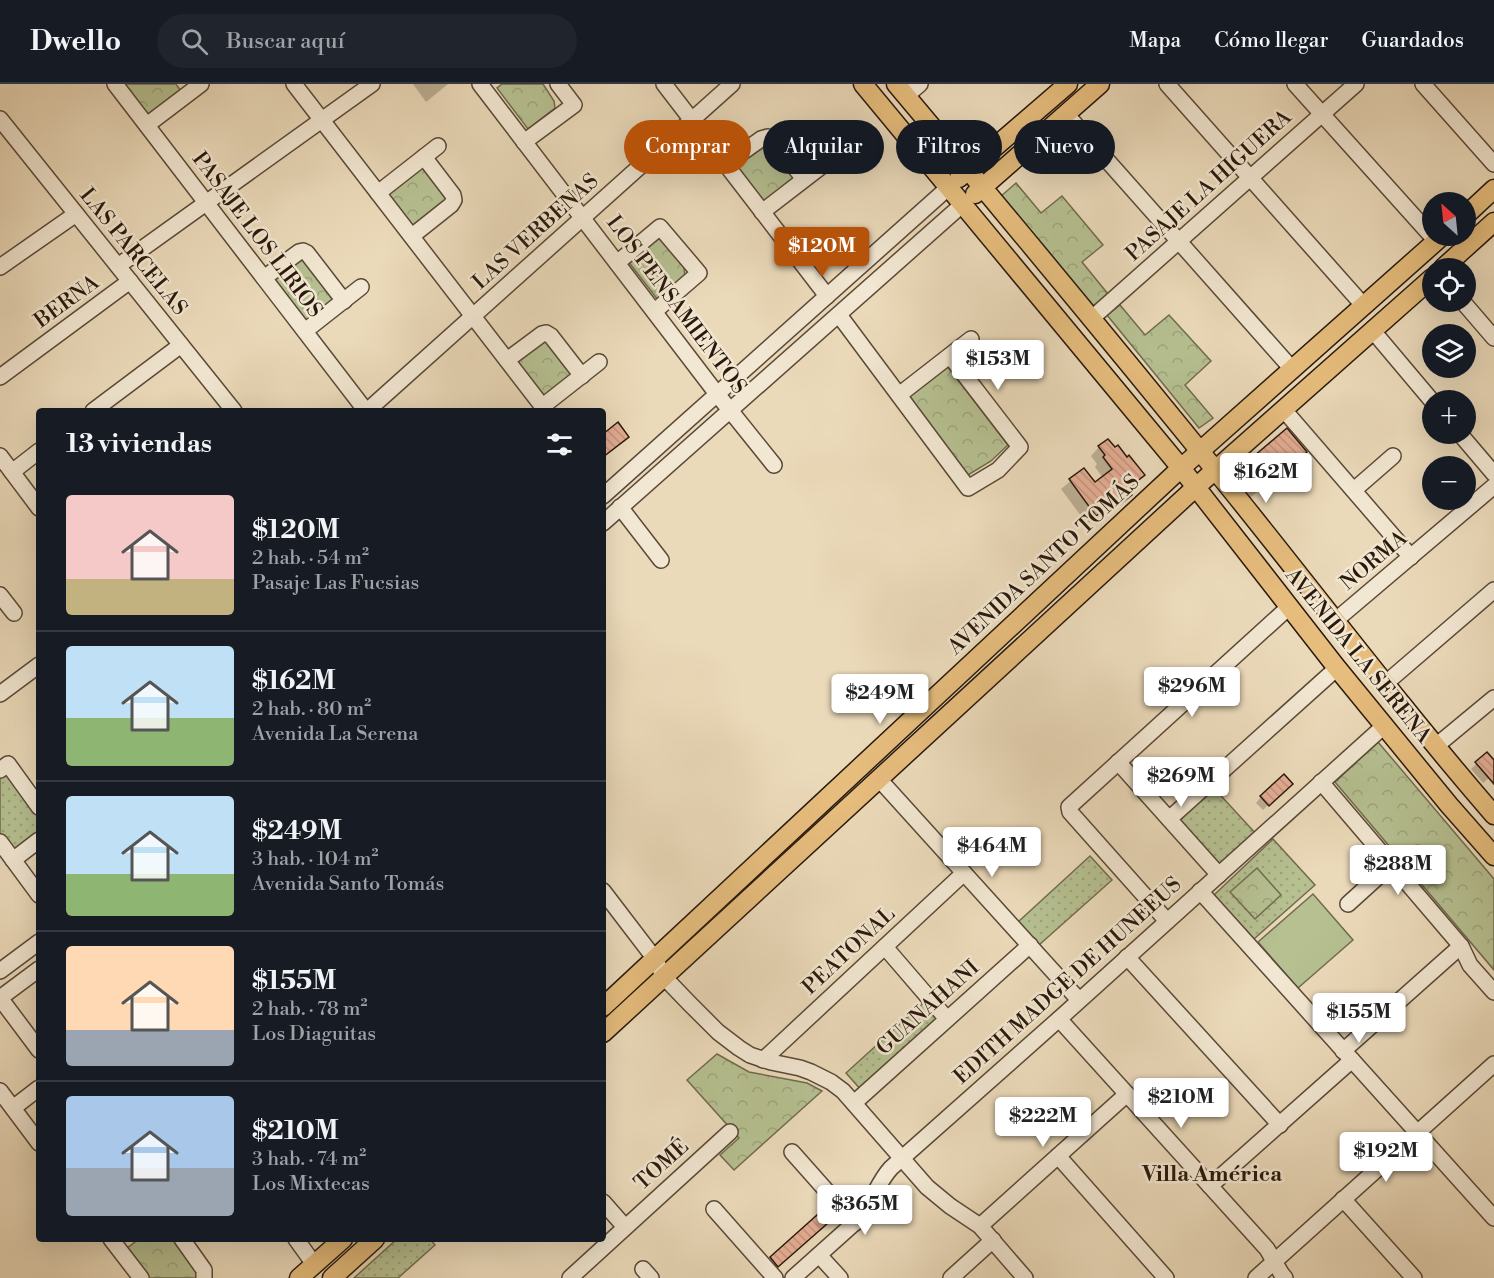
<!DOCTYPE html>
<html lang="es">
<head>
<meta charset="utf-8">
<style>
	:root { --surface:#171b24; --page:#20242c; --text:#f1f3f6; --muted:#9ea1a6; --line:#363941; --accent:#b45309 }
	body { margin:0; font-family:"Libre Bodoni",serif; background:var(--page); color:var(--text); height:100vh; display:flex; flex-direction:column; font-size:22px; white-space:nowrap }
	* { box-sizing:border-box; margin:0 }
	p { font-size:20px; color:var(--muted) }
	.icon { flex:none; width:33px; height:33px; fill:none; stroke:currentColor; stroke-width:2; stroke-linecap:round; stroke-linejoin:round }
	.map { position:relative; flex:1; overflow:hidden }
	.details { position:absolute; left:36px; top:324px; width:570px; height:834px; display:flex; flex-direction:column; background:var(--surface); border-radius:6px; box-shadow:0 6px 24px #0002 }
	.details>* { flex:none }
	.banner { position:absolute; left:624px; top:36px; width:570px; height:54px; display:flex; gap:12px }
	.needle { width:39px; rotate:333deg }
	.tools { position:absolute; left:1422px; top:108px; display:grid; gap:12px }
	.tools a { display:grid; place-items:center; width:54px; height:54px; border-radius:50%; background:var(--surface); box-shadow:0 6px 24px #0002; font-size:30px }
	.price { position:absolute; translate:-50% -51px; padding:0 14px; border-radius:6px; background:#fff; color:#222; font-size:20px; line-height:39px; filter:drop-shadow(0 2px 3px #0008) }
	.price::after { content:''; position:absolute; left:50%; top:36px; width:18px; height:14px; margin-left:-9px; background:inherit; clip-path:polygon(0 0,100% 0,50% 100%) }
	.price.active { background:var(--accent); color:#fff }
	ul { padding:0; list-style:none }
	li { display:flex; align-items:center; gap:18px; height:150px; padding:0 30px }
	li+li { border-top:2px solid var(--line) }
	li span { display:grid; place-items:center; flex:none; width:168px; height:120px; border-radius:6px; color:#555 }
	li>.icon { margin-inline-start:auto }
	span .icon { width:72px; height:72px; fill:#fffc; stroke-width:1 }
	li b { font-size:26px }
	h2 { display:flex; justify-content:space-between; align-items:center; height:72px; padding:0 30px; font-size:26px }
	.chip { padding:0 21px; border-radius:27px; background:var(--surface); box-shadow:0 6px 24px #0002; font-size:21px; line-height:54px }
	.chip.active { background:var(--accent); color:#fff }
	header { display:flex; align-items:center; gap:36px; box-sizing:border-box; height:84px; padding:0 30px; background:var(--surface); border-bottom:2px solid var(--line) }
	header strong { font-size:28px }
	nav { display:flex; gap:33px; margin-inline-start:auto; font-size:21px }
	.search { width:420px; height:54px; background:var(--page); display:flex; align-items:center; gap:15px; box-sizing:border-box; padding:0 21px; border-radius:33px; color:var(--muted); font-size:22px }
	.map>svg:first-child { display:block }
	.grass { fill:url(#grass-dots); stroke:#706c4e; stroke-width:1.5 }
	.park { fill:url(#park-crowns); stroke:#706c4e; stroke-width:1.5 }
	.pitch { fill:#b6c091; stroke:#706c4e; stroke-width:1.5 }
	.shadow { fill:#0003 }
	.building { fill:url(#building-back-hatch); stroke:#29190c; stroke-width:1.5 }
	.lines { fill:none; stroke-linecap:round; stroke-linejoin:round }
	.minor-casing { stroke:#5a4938; stroke-width:18 }
	.major-casing { stroke:#29190c; stroke-width:21 }
	.minor { stroke:#f2e7d2; stroke-width:15 }
	.major { stroke:#e6bd7d; stroke-width:18 }
	.labels { text-anchor:middle; dominant-baseline:central; stroke-width:5; stroke-linejoin:round; paint-order:stroke }
	.street-label { font-size:21px; fill:#29190c; stroke:#f2e7d2 }
	.neighbourhood-label { font-size:22px; font-weight:bold; fill:#29190c; stroke:#f2e7d2 }
</style>
</head>
<body>
<header>
<strong>Dwello</strong>
<div class="search"><svg class="icon" aria-label="search" viewBox="0 0 24 24"><circle cx="10" cy="10" r="6"/><path d="M15 15l6 6"/></svg>Buscar aquí</div>
<nav><a>Mapa</a><a>Cómo llegar</a><a>Guardados</a></nav>
</header>
<div class="map">
<svg width="1494" height="1194" viewBox="0 0 1494 1194">
	<defs>
		<pattern id="grass-dots" width="8" height="8" patternUnits="userSpaceOnUse" patternTransform="scale(1.5)"><rect width="8" height="8" fill="#b6c091"/><path d="M2 2h.1M6 6h.1" fill="none" stroke="#9ca47c" stroke-width="1.8" stroke-linecap="round"/></pattern>
		<pattern id="park-crowns" width="20" height="18" patternUnits="userSpaceOnUse" patternTransform="scale(1.5)"><rect width="20" height="18" fill="#b6c091"/><path d="M2 6a3 3 0 1 1 6 0M12 15a3 3 0 1 1 6 0" fill="none" stroke="#9ca47c"/></pattern>
		<pattern id="building-back-hatch" width="6" height="6" patternUnits="userSpaceOnUse" patternTransform="scale(1.5)"><rect width="6" height="6" fill="#e4ad94"/><path d="M-1 5l2 2M0 0l6 6M5-1l2 2" fill="none" stroke="#c4947e"/></pattern>
	</defs>
	<rect width="100%" height="100%" fill="#ebdaba"/>
	<filter id="stains"><feTurbulence type="fractalNoise" baseFrequency=".00333" numOctaves="4"/><feColorMatrix values="0 0 0 0 .2 0 0 0 0 .09 0 0 0 0 .02 0 0 0 .5 -.17"/></filter>
	<radialGradient id="worn" r=".72"><stop offset=".6" stop-color="#630" stop-opacity="0"/><stop offset="1" stop-color="#630" stop-opacity=".3"/></radialGradient>
	<g class="grass">
		<path d="M5,685l34,46v17l-29,21 -10,-13v-67z"/>
		<path d="M1212,702l45,49 -35,31 -45,-48z"/>
		<path d="M1273,755l42,46 -61,54 -40,-44z"/>
		<path d="M1090,772l22,24 -73,65 -21,-23z"/>
		<path d="M924,918l16,18 -78,71 -16,-18z"/>
		<path d="M397,1155h33l5,6 -37,33h-44z"/>
	</g>
	<g class="park">
		<path d="M121,0h55l4,6 -1,6 -28,20h-5z"/>
		<path d="M502,0h41l11,17 1,7 -27,21 -31,-41z"/>
		<path d="M771,57l25,41 -32,22 -29,-37v-5z"/>
		<path d="M417,82l11,1 22,29 -36,35 -28,-37z"/>
		<path d="M1016,99l25,30 21,-17 41,49 -21,17 26,32 -16,13 -92,-110z"/>
		<path d="M652,155h8l24,28 1,11 -27,22 -31,-40z"/>
		<path d="M300,170l33,40v6l-26,22 -36,-47z"/>
		<path d="M1120,221l25,30 24,-20 42,46 -26,24 28,33 -14,10 -92,-113z"/>
		<path d="M543,253l31,40 -27,21 -7,-1 -26,-33z"/>
		<path d="M948,283l60,78 -17,16 -23,14 -60,-78z"/>
		<path d="M1378,658l116,137v91l-159,-188z"/>
		<path d="M1257,784l24,27 -26,24 -25,-27z"/>
		<path d="M717,970l32,18 58,11 15,8 -88,79 -14,-15 19,-17 -52,-58z"/>
		<path d="M139,1155h36l26,35 -6,4h-48l-21,-29z"/>
	</g>
	<path class="pitch" d="M1313,810l40,46 -55,48 -40,-46z"/>
	<g class="shadow">
		<path d="M413,0h35l-22,18z"/>
		<path d="M1099,363l44,28 -17,15 4,5 -9,9 -12,9 -3,-4 -19,15 -26,-35 23,-19 10,14 9,-6 -8,-11 2,-3 -6,-8z"/>
		<path d="M1296,376l-46,38 -17,-21 9,-9z"/>
		<path d="M1487,670l7,8v12l-11,9 -12,-14z"/>
		<path d="M1285,705l-22,21 -7,-7 5,-6z"/>
		<path d="M827,1124l-2,16 -57,50 -6,-7z"/>
	</g>
	<g class="building">
		<path d="M618,338l11,15 -26,20v-23z"/>
		<path d="M1287,344l20,24 -47,39 -19,-24z"/>
		<path d="M1108,355l7,8 3,-2 9,12 2,-2 16,20 -18,14 5,6 -14,11 -3,-4 -19,14 -27,-37 15,-11 11,14 17,-13 -9,-12 2,-2 -7,-9z"/>
		<path d="M1487,668l7,8v24l-19,-22z"/>
		<path d="M1284,690l9,10 -24,22 -9,-10z"/>
		<path d="M827,1122l9,10 -58,51 -8,-10z"/>
	</g>
	<g class="lines">
		<defs>
			<g id="minor">
				<path d="M115,0l251,327"/>
				<path d="M294,0l252,327"/>
				<path d="M480,0l237,310 57,71"/>
				<path d="M664,0l163,212"/>
				<path d="M1167,0l196,221"/>
				<path d="M1295,0l141,157"/>
				<path d="M1423,0l71,80"/>
				<path d="M906,12l14,-12"/>
				<path d="M1066,30l226,255"/>
				<path d="M0,35l234,292"/>
				<path d="M147,41l54,-41"/>
				<path d="M524,58l50,-37 -16,-21"/>
				<path d="M726,80l35,-25 7,-2 6,4 30,38"/>
				<path d="M378,109l60,-47"/>
				<path d="M762,128l61,-47"/>
				<path d="M412,152l39,-31 3,-5 -1,-5 -29,-38"/>
				<path d="M617,179l43,-36 39,46 -44,38"/>
				<path d="M118,182l254,-182"/>
				<path d="M0,183l76,-53"/>
				<path d="M264,194l35,-26 4,-1 4,2 37,48"/>
				<path d="M1463,218l31,36"/>
				<path d="M839,231l129,173 30,-18 22,-23 -70,-91"/>
				<path d="M1091,235l265,-235"/>
				<path d="M305,247l56,-44"/>
				<path d="M1373,247l59,70"/>
				<path d="M507,276l35,-26 4,-1 5,3 31,40"/>
				<path d="M0,293l130,-96"/>
				<path d="M899,311l72,-56"/>
				<path d="M543,322l56,-44"/>
				<path d="M1284,326l127,147"/>
				<path d="M93,327l88,-66"/>
				<path d="M367,327l365,-327"/>
				<path d="M1460,350l34,40"/>
				<path d="M0,372l39,52"/>
				<path d="M12,388l27,-21"/>
				<path d="M1354,406l39,-34"/>
				<path d="M603,412l346,-309"/>
				<path d="M620,423l41,53"/>
				<path d="M603,439l360,-319"/>
				<path d="M0,511l14,18"/>
				<path d="M1336,536l158,-134"/>
				<path d="M1386,599l108,-93"/>
				<path d="M0,610l39,-29"/>
				<path d="M1436,662l58,-48"/>
				<path d="M1118,678l101,113"/>
				<path d="M0,686l8,-6 31,43"/>
				<path d="M879,695l200,221"/>
				<path d="M1321,698l140,164 9,19 24,27"/>
				<path d="M1169,735l168,-151"/>
				<path d="M0,758l39,53"/>
				<path d="M13,776l26,-20"/>
				<path d="M603,807l52,68 9,18 25,26 29,29 21,16 11,7 21,7 29,6 11,4 20,10 12,9 84,96 23,19 30,20 45,52"/>
				<path d="M1200,807l294,327"/>
				<path d="M1348,820l44,-40"/>
				<path d="M1167,837l-97,-109 -1,-5 220,-200"/>
				<path d="M885,863l62,72"/>
				<path d="M1127,873l153,168"/>
				<path d="M39,885l-39,29 39,52"/>
				<path d="M0,887l39,-29"/>
				<path d="M1059,935l208,230 14,24 4,5"/>
				<path d="M1343,967l118,-105"/>
				<path d="M763,976l201,-187"/>
				<path d="M0,1007l39,52"/>
				<path d="M854,1019l176,-158"/>
				<path d="M13,1024l26,-20"/>
				<path d="M792,1068l63,71"/>
				<path d="M1058,1072l108,122"/>
				<path d="M1210,1102l142,-126"/>
				<path d="M1343,1115l71,79"/>
				<path d="M603,1118l22,25"/>
				<path d="M714,1125l61,69"/>
				<path d="M980,1142l147,-132"/>
				<path d="M111,1155l30,39"/>
				<path d="M182,1155l22,31v8"/>
				<path d="M296,1155l18,25"/>
				<path d="M819,1171l21,23"/>
				<path d="M643,1185l8,9"/>
				<path d="M570,1194l160,-146"/>
				<path d="M793,1194l67,-60c13,-16 17,-35 31,-50l168,-149 325,-293"/>
				<path d="M951,1194l42,-38"/>
				<path d="M1256,1194l238,-214"/>
			</g>
			<g id="major">
				<path d="M863,0l318,384 156,200 112,137 45,51"/>
				<path d="M896,0c112,133 223,267 333,403 88,109 173,222 265,328"/>
				<path d="M959,94l109,-94"/>
				<path d="M975,110l125,-110"/>
				<path d="M1466,131l28,-26"/>
				<path d="M1443,184l51,-46"/>
				<path d="M603,923l578,-539 261,-232"/>
				<path d="M603,949l593,-546 236,-209"/>
				<path d="M299,1194l44,-39"/>
				<path d="M332,1194l43,-39"/>
			</g>
		</defs>
		<use href="#minor" class="minor-casing"/>
		<use href="#major" class="major-casing"/>
		<use href="#minor" class="minor"/>
		<use href="#major" class="major"/>
	</g>
	<g class="labels">
		<g class="street-label">
			<text transform="translate(1209 102) rotate(-42)">PASAJE LA HIGUERA</text>
			<text transform="translate(536 148) rotate(-42)">LAS VERBENAS</text>
			<text transform="translate(257 151) rotate(53)">PASAJE LOS LIRIOS</text>
			<text transform="translate(133 168) rotate(51)">LAS PARCELAS</text>
			<text transform="translate(67 218) rotate(-36)">BERNA</text>
			<text transform="translate(676 221) rotate(53)">LOS PENSAMIENTOS</text>
			<text transform="translate(1374 477) rotate(-40)">NORMA</text>
			<text transform="translate(1044 481) rotate(-43)">AVENIDA SANTO TOMÁS</text>
			<text transform="translate(1358 572) rotate(51)">AVENIDA LA SERENA</text>
			<text transform="translate(849 867) rotate(-43)">PEATONAL</text>
			<text transform="translate(1068 897) rotate(-42)">EDITH MADGE DE HUNEEUS</text>
			<text transform="translate(928 924) rotate(-42)">GUANAHANI</text>
			<text transform="translate(662 1081) rotate(-42)">TOMÉ</text>
		</g>
		<g class="neighbourhood-label">
			<text x="1212" y="1090">Villa América</text>
		</g>
	</g>
	<rect width="100%" height="100%" filter="url(#stains)"/>
	<rect width="100%" height="100%" fill="url(#worn)"/>
</svg>
<div class="tools">
<a><svg class="needle" viewBox="-14 -14 28 28"><path d="M0-13l5 13h-10z" fill="#e53935"/><path d="M0 13l5-13h-10z" fill="#9ea1a6"/></svg></a>
<a><svg class="icon" aria-label="locate" viewBox="0 0 24 24"><circle cx="12" cy="12" r="6"/><path d="M12 2v4M12 18v4M2 12h4M18 12h4"/></svg></a>
<a><svg class="icon" aria-label="layers" viewBox="0 0 24 24"><path d="M12 4l9 5-9 5-9-5zM3 14l9 5 9-5"/></svg></a>
<a>+</a>
<a>−</a>
</div>
<b class="price active" style="left:822px;top:194px">$120M</b>
<b class="price" style="left:998px;top:307px">$153M</b>
<b class="price" style="left:1266px;top:420px">$162M</b>
<b class="price" style="left:1192px;top:634px">$296M</b>
<b class="price" style="left:880px;top:641px">$249M</b>
<b class="price" style="left:1181px;top:724px">$269M</b>
<b class="price" style="left:992px;top:794px">$464M</b>
<b class="price" style="left:1398px;top:812px">$288M</b>
<b class="price" style="left:1359px;top:960px">$155M</b>
<b class="price" style="left:1181px;top:1045px">$210M</b>
<b class="price" style="left:1043px;top:1064px">$222M</b>
<b class="price" style="left:1386px;top:1099px">$192M</b>
<b class="price" style="left:865px;top:1152px">$365M</b>
<div class="banner">
<a class="chip active">Comprar</a>
<a class="chip">Alquilar</a>
<a class="chip">Filtros</a>
<a class="chip">Nuevo</a>
</div>
<section class="details">
<h2>13 viviendas<svg class="icon" aria-label="filters" viewBox="0 0 24 24"><path d="M4 7h16M4 17h16"/><circle cx="9" cy="7" r="2"/><circle cx="15" cy="17" r="2"/></svg></h2>
<ul>
<li><span style="background:linear-gradient(#f6c9c9 70%,#c2b280 0)"><svg class="icon" aria-label="home" viewBox="0 0 24 24"><path d="M3 11l9-7 9 7M6 9v11h12V9"/></svg></span><div><b>$120M</b><p>2 hab. · 54 m²</p><p>Pasaje Las Fucsias</p></div></li>
<li><span style="background:linear-gradient(#bfe0f5 60%,#8fb573 0)"><svg class="icon" aria-label="home" viewBox="0 0 24 24"><path d="M3 11l9-7 9 7M6 9v11h12V9"/></svg></span><div><b>$162M</b><p>2 hab. · 80 m²</p><p>Avenida La Serena</p></div></li>
<li><span style="background:linear-gradient(#bfe0f5 65%,#8fb573 0)"><svg class="icon" aria-label="home" viewBox="0 0 24 24"><path d="M3 11l9-7 9 7M6 9v11h12V9"/></svg></span><div><b>$249M</b><p>3 hab. · 104 m²</p><p>Avenida Santo Tomás</p></div></li>
<li><span style="background:linear-gradient(#ffd9b3 70%,#9aa5b1 0)"><svg class="icon" aria-label="home" viewBox="0 0 24 24"><path d="M3 11l9-7 9 7M6 9v11h12V9"/></svg></span><div><b>$155M</b><p>2 hab. · 78 m²</p><p>Los Diaguitas</p></div></li>
<li><span style="background:linear-gradient(#a9c7e8 60%,#9aa5b1 0)"><svg class="icon" aria-label="home" viewBox="0 0 24 24"><path d="M3 11l9-7 9 7M6 9v11h12V9"/></svg></span><div><b>$210M</b><p>3 hab. · 74 m²</p><p>Los Mixtecas</p></div></li>
</ul>
</section>
</div>
</body>
</html>
